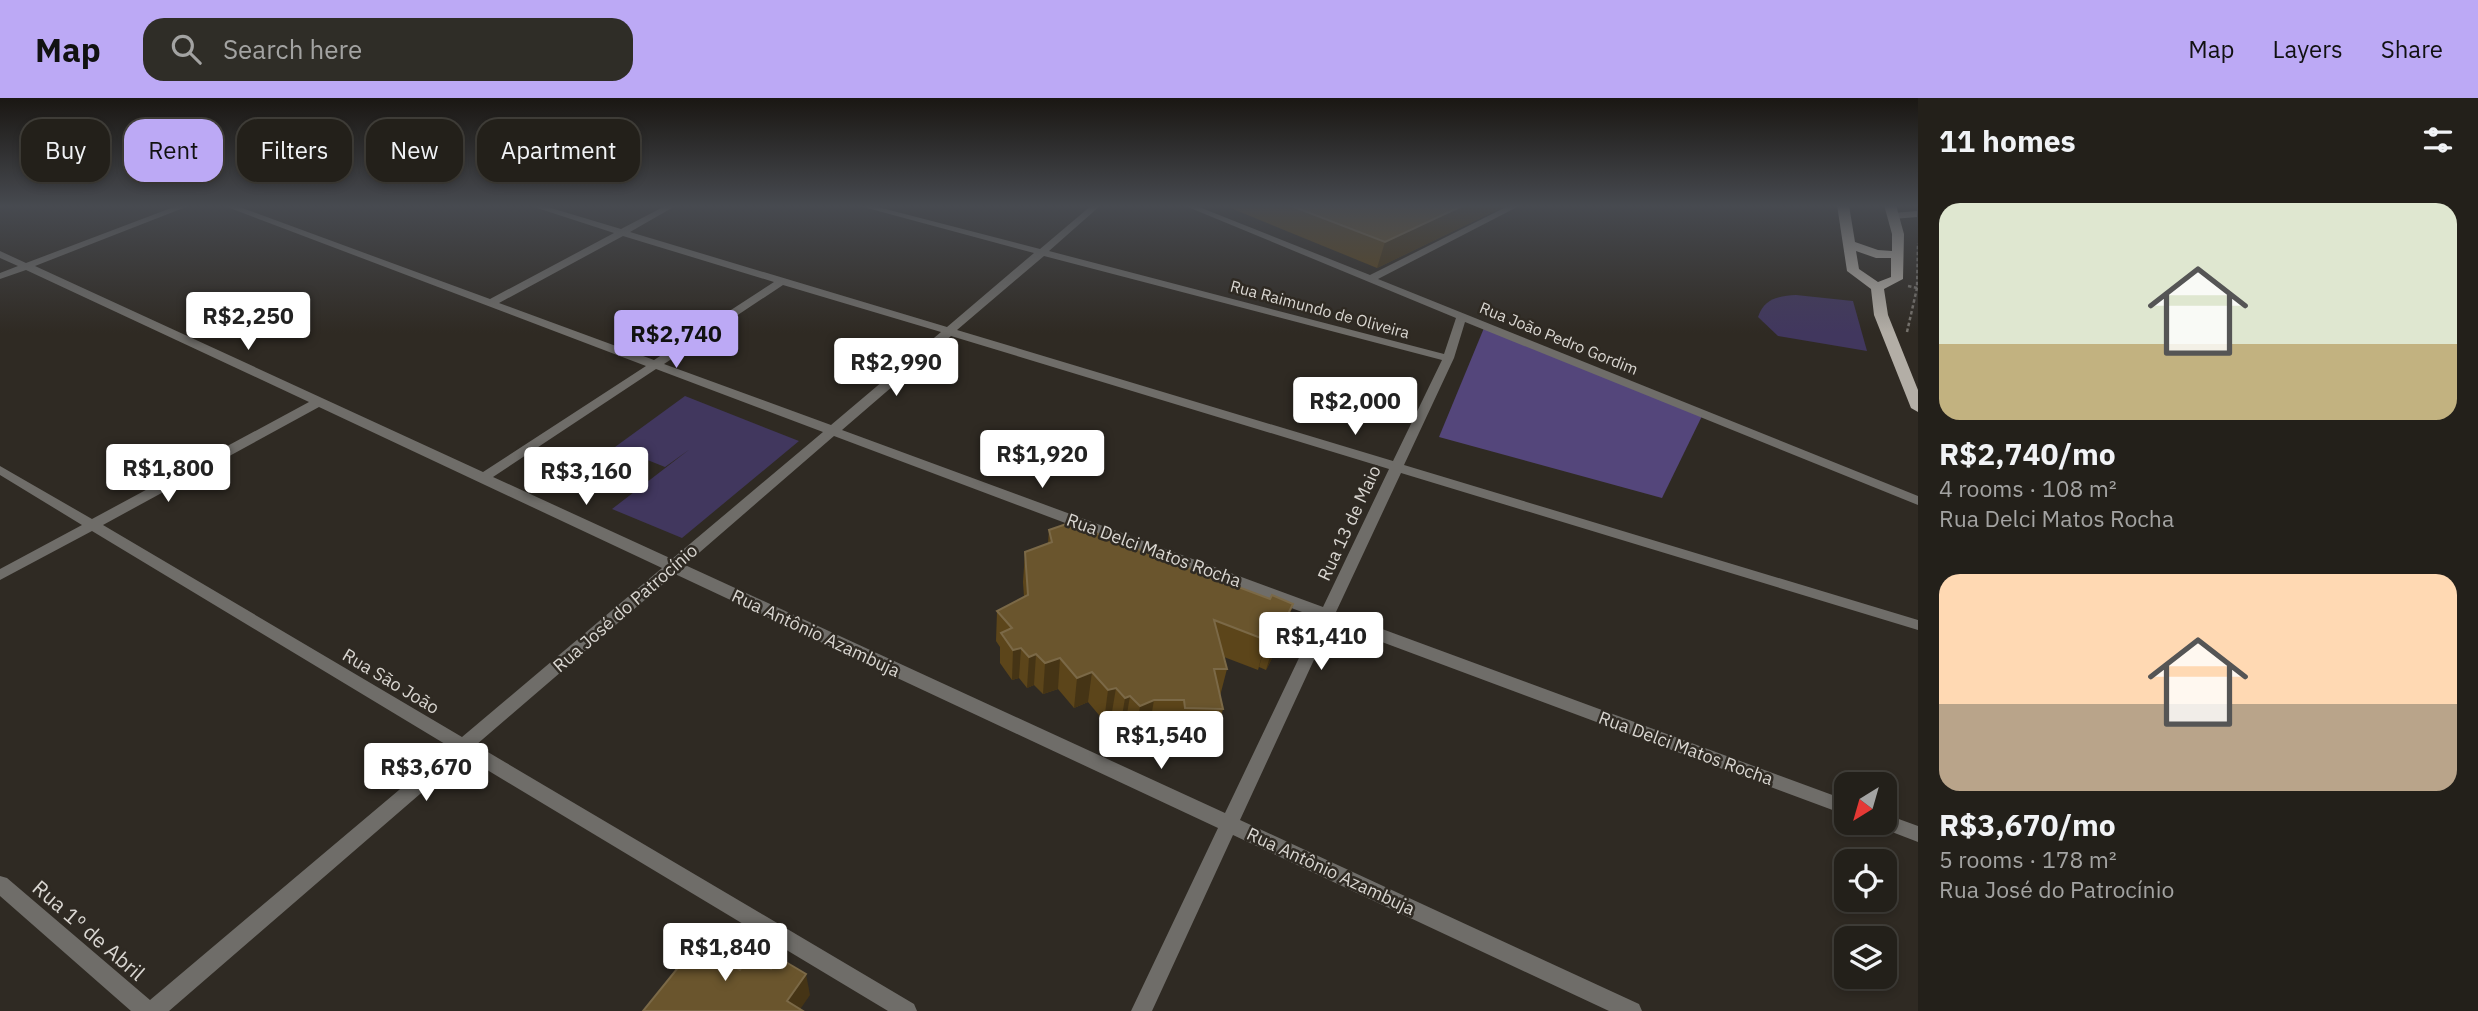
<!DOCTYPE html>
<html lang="en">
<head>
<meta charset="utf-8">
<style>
	:root { --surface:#23201a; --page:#2f2d27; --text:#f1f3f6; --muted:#a3a3a2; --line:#403e39; --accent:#bca9f5 }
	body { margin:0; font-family:"IBM Plex Sans",sans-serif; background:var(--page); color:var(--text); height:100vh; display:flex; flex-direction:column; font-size:26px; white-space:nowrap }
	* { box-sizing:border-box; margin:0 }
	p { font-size:23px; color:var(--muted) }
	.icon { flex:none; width:38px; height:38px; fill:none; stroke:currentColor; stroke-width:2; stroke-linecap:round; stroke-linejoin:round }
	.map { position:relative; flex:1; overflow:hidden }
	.side { display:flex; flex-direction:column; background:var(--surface); width:560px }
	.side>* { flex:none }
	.hud { position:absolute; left:21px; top:21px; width:665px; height:63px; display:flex; gap:14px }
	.needle { width:46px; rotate:217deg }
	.fabs { position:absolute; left:1834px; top:674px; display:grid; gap:14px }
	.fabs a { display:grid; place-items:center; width:63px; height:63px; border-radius:14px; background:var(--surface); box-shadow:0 4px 10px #0003,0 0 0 2px var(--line); font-size:35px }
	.price { position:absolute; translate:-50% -60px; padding:0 16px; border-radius:7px; background:#fff; color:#222; font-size:23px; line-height:46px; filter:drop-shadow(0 2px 4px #0008) }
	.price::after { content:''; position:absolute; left:50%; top:42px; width:21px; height:16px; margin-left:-10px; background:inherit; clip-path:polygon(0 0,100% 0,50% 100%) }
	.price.current { background:var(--accent); color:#111 }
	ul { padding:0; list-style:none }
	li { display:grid; align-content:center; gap:14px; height:371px; padding:0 21px }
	li span { display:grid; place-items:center; height:217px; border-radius:21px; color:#555 }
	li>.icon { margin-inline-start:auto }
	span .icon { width:126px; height:126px; fill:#fffc; stroke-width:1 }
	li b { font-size:30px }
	h2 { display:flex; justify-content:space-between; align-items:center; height:84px; padding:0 21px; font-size:30px }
	.chip { padding:0 24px; border-radius:21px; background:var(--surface); box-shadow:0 4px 10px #0003,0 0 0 2px var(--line); font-size:24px; line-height:63px }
	.chip.current { background:var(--accent); color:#111 }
	header { display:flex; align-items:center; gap:42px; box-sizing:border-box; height:98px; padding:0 35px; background:var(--accent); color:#111 }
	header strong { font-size:33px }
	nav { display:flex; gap:38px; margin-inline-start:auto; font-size:24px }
	.search { width:490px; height:63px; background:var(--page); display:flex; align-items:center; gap:18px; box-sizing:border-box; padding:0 24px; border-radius:21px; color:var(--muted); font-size:26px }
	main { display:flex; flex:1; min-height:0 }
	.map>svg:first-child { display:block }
	.green { fill:#41375e }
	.forest { fill:#54467b }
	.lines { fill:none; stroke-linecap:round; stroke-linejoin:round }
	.path { stroke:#76726c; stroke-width:2.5; stroke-dasharray:3.5 2.5; stroke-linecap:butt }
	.street { fill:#6f6d69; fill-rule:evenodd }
	.secondary { fill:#95918b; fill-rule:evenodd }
	.primary { fill:#b3aea6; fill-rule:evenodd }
	.wall { fill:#5c451a }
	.shaded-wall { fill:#453415 }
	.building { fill:#6a552d; stroke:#7b6947; stroke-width:2 }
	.labels { text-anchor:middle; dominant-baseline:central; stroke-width:5; stroke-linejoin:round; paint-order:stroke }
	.far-street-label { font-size:16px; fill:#d9d6d1; stroke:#2f2a23 }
	.street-label { font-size:18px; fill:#d9d6d1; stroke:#2f2a23 }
	.near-street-label { font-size:21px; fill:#d9d6d1; stroke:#2f2a23 }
</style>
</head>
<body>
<header>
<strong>Map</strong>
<div class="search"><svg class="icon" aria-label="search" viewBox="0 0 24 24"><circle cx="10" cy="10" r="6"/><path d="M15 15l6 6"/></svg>Search here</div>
<nav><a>Map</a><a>Layers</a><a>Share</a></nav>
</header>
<main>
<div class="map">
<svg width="1918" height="913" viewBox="0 0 1918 913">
	<rect width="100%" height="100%" fill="#2f2a23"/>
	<g class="green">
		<path d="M1796,197l57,6 14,50 -89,-15 -20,-19c6,-19 21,-21 38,-22z"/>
		<path d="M685,298l114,45 -117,97 -70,-29 78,-60 -25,18 -50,-20z"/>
	</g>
	<path class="forest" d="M1484,230l219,86 -41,84 -223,-61z"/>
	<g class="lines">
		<g class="path">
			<path d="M1908,188l9,2 1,-45"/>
			<path d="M1907,234l10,-44"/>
		</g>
		<g class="street">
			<path d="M179,107h12l-156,61 448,206 163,-106 -424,-161h12l256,94 124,-66 -86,-28h13l80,24 46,-24h10l-47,27 317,95 87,-74 -178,-48h14l170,44 52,-44h9l-52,46 395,103 12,-36 -273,-113h11l176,70 140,-70h11l-143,74 540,217v9l-453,-183 -11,36 -50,107 514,155v10l-517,-157 -65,139 510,188v15l-515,-192 -91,197 399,184 3,7h-33l-376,-176 -81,176h-21l87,-183 -543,-254 -199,171 438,259 3,7h-29l-424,-255 -295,255h-38l-131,-115v-20l7,2 143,122 300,-253 -358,-216 -92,49v-11l82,-44 -82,-50v-9l92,53 217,-117 -283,-132 -26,9v-6l18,-7 -18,-8v-7l26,12zM623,138l151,46 -120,78 -155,-57zM1044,158l398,104 -49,101 -436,-131zM783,187l158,47 -110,93 -167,-61zM951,238l438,133 -66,138 -481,-177zM656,271l167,63 -151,127 -179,-82zM319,309l343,161 -200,169 -359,-212zM834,338l484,182 -93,195 -540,-248z"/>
			<path d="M1885,716l33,12v16l-39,-15 -3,-5h9z"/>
		</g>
		<path class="secondary" d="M1917,113v6l-24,2 -5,-3 5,-3z"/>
		<path class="primary" d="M1837,107h12l6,37 23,8 14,1v-17l-8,-29h12l8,29 -1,45 -19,10 4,26 30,75v22l-7,-4 -37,-93 -3,-26 -24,-18zM1856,153l20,7h15v19l-13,5 -19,-13z"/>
	</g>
	<g class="wall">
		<path d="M1228,107h279l-130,63 -149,-61z"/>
		<path d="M1049,432l221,69 23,5 -9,31 -18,35 -7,-3 -1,3 -34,-13 3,12 -7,27 3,13 -8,31 -36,-2 -2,-7 -28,-1 -14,6 -10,-10 -5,2 -9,-10 -7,3 -16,-19 -14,6 -16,-19 -15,5 -9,-9 -7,3 -8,-10 -7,2 -12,-17v-16l-4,-6 1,-30 27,-14 -1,-15 2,-30 23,-9z"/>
	</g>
	<g class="shaded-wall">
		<path d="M1464,107h43l-130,63 8,-26z"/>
		<path d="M1293,506l-9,31 -18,35 9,-30z"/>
		<path d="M1268,539l-9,30 -1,3 8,-30z"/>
		<path d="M1021,550l-2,30 -7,2 1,-30z"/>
		<path d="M1036,556l-2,31 -7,3 2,-31z"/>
		<path d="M1060,560l-2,31 -15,5 2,-31z"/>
		<path d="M1092,574l-4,30 -14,6 3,-30z"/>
		<path d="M1116,590l-5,30 -7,3 4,-31z"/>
		<path d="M1130,598l-5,30 -5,2 5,-30z"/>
		<path d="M1154,602l-5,30 -14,6 5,-30z"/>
		<path d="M718,839l7,22 -10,13 -7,-22z"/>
		<path d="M806,876l4,21 -11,16 -12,-10z"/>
	</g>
	<g class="building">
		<path d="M1289,107h175l-79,37z"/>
		<path d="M1069,425l201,76 2,-4 21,9 -18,36 -7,-3 -2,3 -52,-20 13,49h-13l9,40 -38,-1 -1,-8h-30l-14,6 -10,-10 -5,2 -9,-10 -8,2 -16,-18 -15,6 -17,-20 -15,5 -9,-9 -7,3 -8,-9 -8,2 -12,-17 11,-5 -15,-17 31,-16 -3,-43 27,-10 -3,-12z"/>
		<path d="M703,829l15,10 -10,13 32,20 10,-14 21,13 8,-11 27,16 -19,27 16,10h-160l34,-42 -6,-3z"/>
	</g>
	<linearGradient id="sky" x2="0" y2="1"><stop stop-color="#1a1713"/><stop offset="0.46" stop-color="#474a50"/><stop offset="1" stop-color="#474a50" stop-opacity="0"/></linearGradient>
	<rect width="1918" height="235" fill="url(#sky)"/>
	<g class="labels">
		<g class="far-street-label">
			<text transform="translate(1320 211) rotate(15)">Rua Raimundo de Oliveira</text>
			<text transform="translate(1559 240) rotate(22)">Rua João Pedro Gordim</text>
		</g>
		<g class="street-label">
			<text transform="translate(1349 425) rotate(-65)">Rua 13 de Maio</text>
			<text transform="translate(1154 452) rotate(20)">Rua Delci Matos Rocha</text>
			<text transform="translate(625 510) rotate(-41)">Rua José do Patrocínio</text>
			<text transform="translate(816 535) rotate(25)">Rua Antônio Azambuja</text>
			<text transform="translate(391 583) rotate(31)">Rua São João</text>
			<text transform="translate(1686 650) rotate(20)">Rua Delci Matos Rocha</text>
			<text transform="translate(1331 773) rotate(25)">Rua Antônio Azambuja</text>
		</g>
		<g class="near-street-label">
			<text transform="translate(89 832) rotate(41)">Rua 1º de Abril</text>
		</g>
	</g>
</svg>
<div class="fabs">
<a><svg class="needle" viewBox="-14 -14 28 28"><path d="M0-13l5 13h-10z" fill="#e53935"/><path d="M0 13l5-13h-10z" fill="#a3a3a2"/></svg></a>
<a><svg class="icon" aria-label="locate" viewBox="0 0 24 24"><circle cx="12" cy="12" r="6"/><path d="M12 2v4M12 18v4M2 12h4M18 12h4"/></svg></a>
<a><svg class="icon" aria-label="layers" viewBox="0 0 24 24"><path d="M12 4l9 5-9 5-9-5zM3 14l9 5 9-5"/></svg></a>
</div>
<b class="price" style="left:248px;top:254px">R$2,250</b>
<b class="price current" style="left:676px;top:272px">R$2,740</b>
<b class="price" style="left:896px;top:300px">R$2,990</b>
<b class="price" style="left:1355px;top:339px">R$2,000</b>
<b class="price" style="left:1042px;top:392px">R$1,920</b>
<b class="price" style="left:168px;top:406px">R$1,800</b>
<b class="price" style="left:586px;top:409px">R$3,160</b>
<b class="price" style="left:1321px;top:574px">R$1,410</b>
<b class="price" style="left:1161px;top:673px">R$1,540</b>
<b class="price" style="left:426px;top:705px">R$3,670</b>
<b class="price" style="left:725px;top:885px">R$1,840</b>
<div class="hud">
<a class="chip">Buy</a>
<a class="chip current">Rent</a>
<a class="chip">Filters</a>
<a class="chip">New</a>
<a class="chip">Apartment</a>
</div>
</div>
<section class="side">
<h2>11 homes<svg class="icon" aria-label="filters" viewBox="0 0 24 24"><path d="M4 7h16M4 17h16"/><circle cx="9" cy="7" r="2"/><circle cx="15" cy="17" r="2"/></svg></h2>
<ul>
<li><span style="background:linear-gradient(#dfe7d0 65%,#c2b280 0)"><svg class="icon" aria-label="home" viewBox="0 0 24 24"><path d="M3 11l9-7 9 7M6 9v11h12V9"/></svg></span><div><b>R$2,740/mo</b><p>4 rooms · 108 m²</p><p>Rua Delci Matos Rocha</p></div></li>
<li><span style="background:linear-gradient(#ffd9b3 60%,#b9a48a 0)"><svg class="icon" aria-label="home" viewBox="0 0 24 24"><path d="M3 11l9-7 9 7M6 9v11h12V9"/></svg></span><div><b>R$3,670/mo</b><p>5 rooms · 178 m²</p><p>Rua José do Patrocínio</p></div></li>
</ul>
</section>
</main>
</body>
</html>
